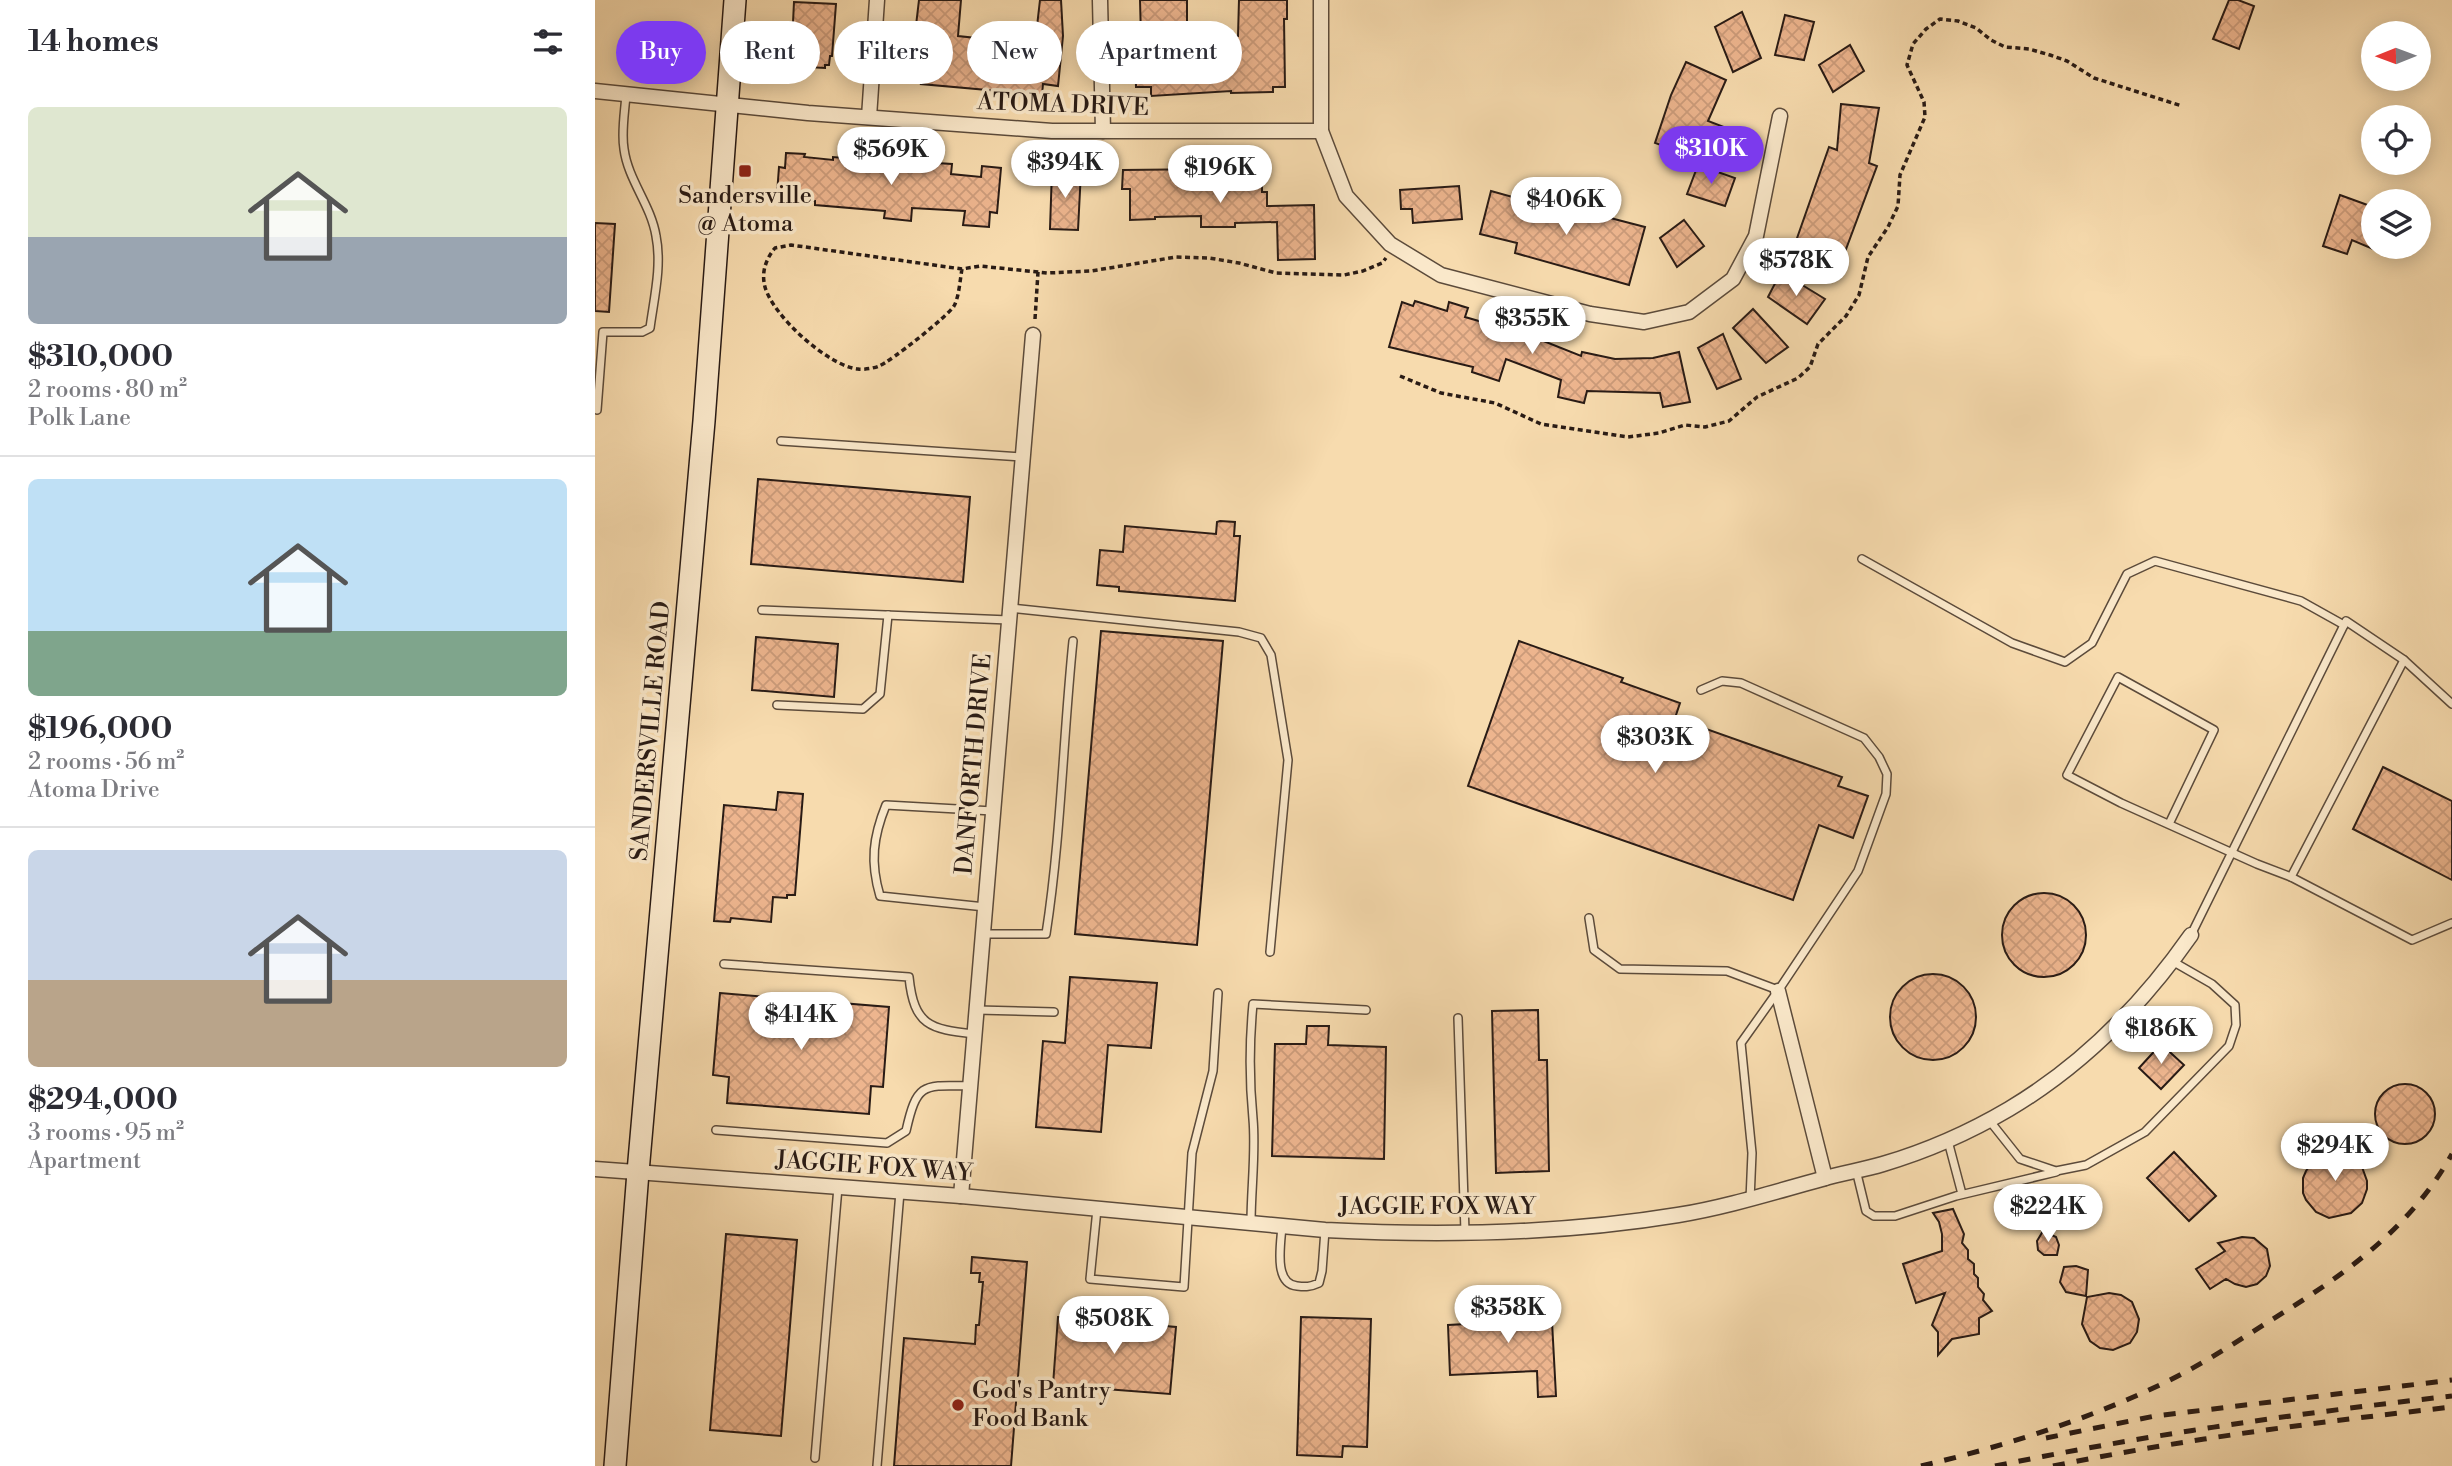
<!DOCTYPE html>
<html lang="en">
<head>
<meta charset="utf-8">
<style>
	:root { --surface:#fff; --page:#f2f2f3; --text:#2b2b33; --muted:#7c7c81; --line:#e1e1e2; --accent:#7c3aed }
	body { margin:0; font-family:"Libre Bodoni",serif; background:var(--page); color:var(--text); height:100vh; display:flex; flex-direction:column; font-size:26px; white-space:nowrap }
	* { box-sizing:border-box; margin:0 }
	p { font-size:23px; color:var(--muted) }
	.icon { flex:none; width:38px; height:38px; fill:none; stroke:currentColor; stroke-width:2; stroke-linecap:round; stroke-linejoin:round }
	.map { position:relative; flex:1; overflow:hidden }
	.details { display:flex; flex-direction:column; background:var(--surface); width:595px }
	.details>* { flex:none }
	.hud { position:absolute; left:21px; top:21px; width:665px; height:63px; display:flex; gap:14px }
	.needle { width:46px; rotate:269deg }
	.buttons { position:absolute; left:1766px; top:21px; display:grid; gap:14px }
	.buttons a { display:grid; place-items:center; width:70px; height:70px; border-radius:50%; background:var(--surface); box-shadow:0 4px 18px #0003; font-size:35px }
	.price { position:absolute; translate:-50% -60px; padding:0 16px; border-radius:24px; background:#fff; color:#222; font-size:23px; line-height:46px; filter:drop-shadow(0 2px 4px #0008) }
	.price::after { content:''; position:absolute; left:50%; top:42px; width:21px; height:16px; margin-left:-10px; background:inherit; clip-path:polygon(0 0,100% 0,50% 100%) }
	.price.current { background:var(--accent); color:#fff }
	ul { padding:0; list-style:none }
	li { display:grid; align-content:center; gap:14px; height:371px; padding:0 28px }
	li+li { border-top:2px solid var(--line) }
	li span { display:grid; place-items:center; height:217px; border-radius:10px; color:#555 }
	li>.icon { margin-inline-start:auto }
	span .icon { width:126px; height:126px; fill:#fffc; stroke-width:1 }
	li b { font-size:30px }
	h2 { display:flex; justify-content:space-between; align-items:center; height:84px; padding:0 28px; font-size:30px }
	.chip { padding:0 24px; border-radius:32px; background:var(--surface); box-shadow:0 4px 18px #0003; font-size:24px; line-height:63px }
	.chip.current { background:var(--accent); color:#fff }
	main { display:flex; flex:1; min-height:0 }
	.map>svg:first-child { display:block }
	.building { fill:url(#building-cross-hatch); stroke:#291b15; stroke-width:2 }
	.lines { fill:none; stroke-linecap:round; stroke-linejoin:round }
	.lane-casing { stroke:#5c4b3b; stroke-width:10 }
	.street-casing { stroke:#5c4b3b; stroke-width:17 }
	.secondary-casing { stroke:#291b15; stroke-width:24 }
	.path { stroke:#291b15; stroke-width:3.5; stroke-dasharray:5 3.5; stroke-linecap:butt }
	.lane { stroke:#fae8ca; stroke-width:7 }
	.street { stroke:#fae8ca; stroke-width:14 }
	.secondary { stroke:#fae8ca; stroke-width:21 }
	.rail { stroke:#291b15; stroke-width:5; stroke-dasharray:12 12; stroke-linecap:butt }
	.poi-dot { fill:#8f2418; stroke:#fae8ca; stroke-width:2.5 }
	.labels { text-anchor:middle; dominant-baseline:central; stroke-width:7; stroke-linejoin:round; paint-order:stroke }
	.street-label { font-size:24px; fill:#291b15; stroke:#fae8ca }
	.poi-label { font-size:24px; fill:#291b15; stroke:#fae8ca }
</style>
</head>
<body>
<main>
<section class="details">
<h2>14 homes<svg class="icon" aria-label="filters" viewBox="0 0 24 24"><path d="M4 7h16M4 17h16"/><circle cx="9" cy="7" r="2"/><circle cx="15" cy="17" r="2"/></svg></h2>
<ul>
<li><span style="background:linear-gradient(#dfe7d0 60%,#9aa5b1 0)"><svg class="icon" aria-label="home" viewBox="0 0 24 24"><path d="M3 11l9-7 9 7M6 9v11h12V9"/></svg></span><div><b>$310,000</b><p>2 rooms · 80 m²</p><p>Polk Lane</p></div></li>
<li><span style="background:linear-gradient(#bfe0f5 70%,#7fa58c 0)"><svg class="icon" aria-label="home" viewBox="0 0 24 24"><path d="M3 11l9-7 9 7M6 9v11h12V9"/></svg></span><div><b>$196,000</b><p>2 rooms · 56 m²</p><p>Atoma Drive</p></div></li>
<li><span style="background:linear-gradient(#c9d6e8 60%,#b9a48a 0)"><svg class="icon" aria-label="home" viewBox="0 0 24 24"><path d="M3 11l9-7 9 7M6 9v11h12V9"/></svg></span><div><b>$294,000</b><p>3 rooms · 95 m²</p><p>Apartment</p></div></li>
</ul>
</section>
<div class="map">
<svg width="1857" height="1466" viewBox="0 0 1857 1466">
	<defs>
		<pattern id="building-cross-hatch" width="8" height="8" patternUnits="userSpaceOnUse" patternTransform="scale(1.75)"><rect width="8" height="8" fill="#edb58e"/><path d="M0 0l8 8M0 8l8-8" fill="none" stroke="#cb9b7a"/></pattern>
	</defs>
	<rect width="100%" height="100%" fill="#f7dbae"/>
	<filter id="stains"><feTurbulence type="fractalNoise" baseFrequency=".00286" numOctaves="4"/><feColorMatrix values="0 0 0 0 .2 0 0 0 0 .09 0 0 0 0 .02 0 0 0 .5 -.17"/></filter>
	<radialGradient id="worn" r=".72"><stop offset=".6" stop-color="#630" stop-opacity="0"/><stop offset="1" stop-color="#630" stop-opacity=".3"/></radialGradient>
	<g class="building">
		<path d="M324,0h42l-3,36 77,8 5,-44h21l2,36 -5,50 -15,-2 -1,11 -121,-11 1,-3 -14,-1 4,-46h3z"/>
		<path d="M545,0h47v22h-25v31l31,-2v-3l24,-1v-11h21l1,-36h48v19h-3l1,68h-12v5l-42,1v-2l-80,5v-9h-15l-1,-50h6z"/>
		<path d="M1634,0h9l16,6 -15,43 -26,-10z"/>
		<path d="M199,2l42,2 -4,52h-2l-1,9h-4v3l-18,-1v3l-27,-1 1,-27 11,1z"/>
		<path d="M1147,12l19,46 -28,14 -18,-45z"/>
		<path d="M1190,15l29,7 -10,38 -29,-5z"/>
		<path d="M1255,45l14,26 -31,21 -14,-27z"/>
		<path d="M1091,62l40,18 -18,41 16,6 -12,36 -57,-20 16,-48z"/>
		<path d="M1246,104l38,4 -10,55 8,3 -41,110 -47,-15 40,-114 8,3z"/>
		<path d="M191,153l19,1 -1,3 29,3v-3l71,6v-2l48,3 -1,10 30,3 1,-11 19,2 -4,45 -7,-1 -1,15 -26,-2 2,-14 -53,-3 -1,13 -27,-3 1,-7 -70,-6v-4l-24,-1v-5l-14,-1 2,-27 6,1z"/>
		<path d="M1103,165l37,13 -10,28 -38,-12z"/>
		<path d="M623,169v8l44,-1v16h5v14l47,-1 1,54 -37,1 -1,-38 -42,1v4h-34v-11l-46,1v2l-25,1v-31h-8l1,-19z"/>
		<path d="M457,170l29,1 -3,59 -28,-1z"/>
		<path d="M864,186l3,33 -49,4 -1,-14h-11l-1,-19z"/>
		<path d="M896,191l76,21 1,-5 77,20 -16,58 -114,-32 2,-10 -37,-9z"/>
		<path d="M1745,195l33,12v42l-21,-9 -5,14 -24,-8z"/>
		<path d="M1089,220l20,26 -27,21 -17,-29z"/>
		<path d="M0,223l20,1 -6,88 -14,-1z"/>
		<path d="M1186,272l44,27 -18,25 -39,-27z"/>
		<path d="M820,301l32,10 2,-9 19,6 -3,9 66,19 50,20 1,-4 33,7 38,-1 26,-6 11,50 -27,5 -3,-14 -73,-2 -3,12 -26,-6 3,-17 -55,-21 -7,22 -27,-9 1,-5 -84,-20 13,-45 11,4z"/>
		<path d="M1158,309l35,38 -22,16 -33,-35z"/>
		<path d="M1128,334l18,45 -24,10 -19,-41z"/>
		<path d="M163,479l212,18 -7,85 -212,-18z"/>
		<path d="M625,521l15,1 -1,14h6l-5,65 -116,-10v-4l-22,-2 3,-35 23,2 2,-26 91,8 1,-12z"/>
		<path d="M506,631l122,10 -26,304 -122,-11z"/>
		<path d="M161,637l82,7 -4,53 -82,-7z"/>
		<path d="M924,641l104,37 -2,4 59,21 -5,15 167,59 -4,9 30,10 -15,42 -34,-13 -26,75 -325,-114z"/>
		<path d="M1788,767l69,34v79l-99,-51z"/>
		<path d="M183,792l25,2 -8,101h-8v3l-14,-1 -2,25 -40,-4 -1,4 -16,-1 10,-116 52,5z"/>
		<circle cx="1449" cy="935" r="42"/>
		<circle cx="1338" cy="1017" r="43"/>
		<path d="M475,977l87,6 -6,65 -43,-3 -7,87 -65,-5 7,-86 22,2z"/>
		<path d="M125,993l169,14 -6,80 -12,-1 -2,28 -142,-11 2,-26 -16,-2z"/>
		<path d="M943,1010l1,50h8l2,111 -53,2 -4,-162z"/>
		<path d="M712,1026h22l-1,19 58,2 -2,112 -112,-3 3,-112h31z"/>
		<path d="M1566,1044l23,21 -23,24 -22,-21z"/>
		<circle cx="1810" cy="1114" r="30"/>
		<path d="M1745,1143l22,24 5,14v8l-5,14 -11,10 -22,5 -13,-6 -10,-12 -3,-7v-15l3,-7 9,-12z"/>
		<path d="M1579,1152l42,44 -27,25 -42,-43z"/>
		<path d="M1439,1197l6,2 4,7 -4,17 -15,-6 -3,-8 2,-8z"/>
		<path d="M1358,1209l11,25 -2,9 6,7v9l6,5v10l4,4v9l6,7 -1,6 9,11 -13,7v16l-27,5 -14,16v-23l-6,-7 13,-32 -29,10 -13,-39 39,-13v-17l-3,-12 -6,-9z"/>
		<path d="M1448,1231l13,6 3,8 -2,10h-13l-6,-5 -1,-9z"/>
		<path d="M131,1234l71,6 -16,196 -71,-6z"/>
		<path d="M1647,1237l12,1 13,11 3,17 -4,10 -9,8 -11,3 -11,-3 -9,-5 -16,10 -14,-20 29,-18 -7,-8z"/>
		<path d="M377,1257l55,5 -16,204h-117l10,-128 71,6 1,-19h3l4,-43h-4l1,-9h-9z"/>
		<path d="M1481,1266l12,4 -2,26 -20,-4 -6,-10 4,-15z"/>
		<path d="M1514,1293l12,2 11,7 7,17 -2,13 -7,11 -17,7 -13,-2 -10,-7 -8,-17 5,-27z"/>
		<path d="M929,1301v4l27,-2 5,93 -18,1 -1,-26 -87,4 -2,-50 56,-3 -1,-20z"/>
		<path d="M463,1317l118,10 -6,67 -117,-9z"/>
		<path d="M706,1317l70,2 -4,128 -24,-1 -1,11 -45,-2z"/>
	</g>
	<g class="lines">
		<defs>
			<g id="lane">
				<path d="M2,410l6,-78h39l8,-4c4,-30 12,-62 6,-92 -5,-31 -28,-56 -32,-87 -3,-17 1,-38 2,-55"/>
				<path d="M186,441l241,16"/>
				<path d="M1267,559l150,84 53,19 27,-19 35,-69 28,-13 146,40 43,24"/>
				<path d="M415,608l229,24 22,6 10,17 17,105 -18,192"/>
				<path d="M167,610l247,10"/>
				<path d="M1106,690l21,-9 19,2 123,55 15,19 8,17 -1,20 -28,77 -80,120 -37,52 11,110 -2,47"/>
				<path d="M182,705l86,4 17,-15 8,-79"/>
				<path d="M1574,824l45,-94 -96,-53 -51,98 54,28 136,61 34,13 121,63 40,-17"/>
				<path d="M1696,877l113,-217"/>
				<path d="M390,907l-105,-11c-10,-34 -7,-59 6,-91l107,6"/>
				<path d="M994,918l5,32 26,19 107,2 51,19"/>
				<path d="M388,934h63c15,-97 17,-195 27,-293"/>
				<path d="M1596,935l155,-314 58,39 48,44"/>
				<path d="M129,964l185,13c5,49 21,52 65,57"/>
				<path d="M382,1010l77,2"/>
				<path d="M863,1018l7,214"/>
				<path d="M1394,1120l31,39 36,12 30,-6 59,-33 84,-86 7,-21 -1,-20 -23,-21 -40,-23"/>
				<path d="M121,1130l171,13 19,-12c11,-49 17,-46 64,-45"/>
				<path d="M1353,1141l14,53"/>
				<path d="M1261,1170l10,41 8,5h21l61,-20 100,-24"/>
				<path d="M502,1209l-7,70 94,8 8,-134 21,-82 5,-78"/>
				<path d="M656,1223c0,-34 5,-71 2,-104 -4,-41 -4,-74 0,-115l113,6"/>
				<path d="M687,1226c-1,17 -9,58 15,60 9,1 13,1 22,-3l3,-12 3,-41"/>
				<path d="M220,1458l23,-271"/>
				<path d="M282,1466l23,-274"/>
			</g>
			<g id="street">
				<path d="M505,0l3,131"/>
				<path d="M726,0v131l25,65 44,48 51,31 149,39 54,8 45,-10 44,-33 23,-43 24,-120"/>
				<path d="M0,91l213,22 244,18h269"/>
				<path d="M274,117l8,-117"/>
				<path d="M1183,991l47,187"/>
				<path d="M0,1169l366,27 364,34c116,6 238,4 353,-15 49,-8 96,-23 144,-36 20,-6 41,-9 61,-15 44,-13 87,-32 126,-55 74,-44 133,-104 182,-174"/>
				<path d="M366,1196l72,-861"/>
			</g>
			<path id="secondary" d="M20,1466l23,-294 66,-751 31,-421"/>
		</defs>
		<use href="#lane" class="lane-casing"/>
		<use href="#street" class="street-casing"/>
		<use href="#secondary" class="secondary-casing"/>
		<g class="path">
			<path d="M367,269c-2,11 -3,28 -8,37 -6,10 -64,56 -75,60 -4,2 -16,4 -21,3 -30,-3 -85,-53 -93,-82 -4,-15 1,-28 10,-39l16,-3 171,24 18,-3 67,7 44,-2 85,-14 33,1 30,5 37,10 68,2 19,-4 19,-8 4,-5"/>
			<path d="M440,319l3,-47"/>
			<path d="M805,376l41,17 54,10 46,21 87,13 31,-4 26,-8 20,2 24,-6 28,-24 41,-19 12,-11 8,-23 28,-28 13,-21 9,-38 20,-30 10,-21 2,-31 25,-58 -1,-15 -17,-37 6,-21 13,-15 14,-10 18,2 18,7 15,12 14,7 24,2 21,6 17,6 27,17 88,28"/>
		</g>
		<use href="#lane" class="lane"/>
		<use href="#street" class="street"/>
		<use href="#secondary" class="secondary"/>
		<g class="rail">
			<path d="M1451,1438l109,-22 297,-36"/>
			<path d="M1326,1466c84,-20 169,-47 247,-85 37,-18 71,-41 105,-62 71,-44 137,-90 179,-165"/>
			<path d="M1400,1466c151,-31 304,-53 457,-70"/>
			<path d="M1458,1466c132,-27 265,-44 399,-59"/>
		</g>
	</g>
	<g class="poi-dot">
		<rect x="143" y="164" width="14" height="14" rx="3.5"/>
		<circle cx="363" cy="1405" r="7"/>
	</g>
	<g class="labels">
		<g class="street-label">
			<text transform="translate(468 105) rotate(2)">ATOMA DRIVE</text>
			<text transform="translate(56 731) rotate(-85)">SANDERSVILLE ROAD</text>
			<text transform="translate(379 764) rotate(-85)">DANFORTH DRIVE</text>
			<text transform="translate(279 1167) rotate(4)">JAGGIE FOX WAY</text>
			<text x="842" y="1207">JAGGIE FOX WAY</text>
		</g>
		<g class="poi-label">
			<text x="150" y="196">Sandersville<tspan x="150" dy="28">@ Atoma</tspan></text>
			<text x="377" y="1391" text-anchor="start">God's Pantry<tspan x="377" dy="28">Food Bank</tspan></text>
		</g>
	</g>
	<rect width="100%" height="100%" filter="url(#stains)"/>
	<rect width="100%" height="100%" fill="url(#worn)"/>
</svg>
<div class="buttons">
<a><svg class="needle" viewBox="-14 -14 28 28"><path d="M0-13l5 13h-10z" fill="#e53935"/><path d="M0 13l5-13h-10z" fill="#7c7c81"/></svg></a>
<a><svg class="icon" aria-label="locate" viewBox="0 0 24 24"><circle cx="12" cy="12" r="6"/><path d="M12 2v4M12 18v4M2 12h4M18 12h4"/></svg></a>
<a><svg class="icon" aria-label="layers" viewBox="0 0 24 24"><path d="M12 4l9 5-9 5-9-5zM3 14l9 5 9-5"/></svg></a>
</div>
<b class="price current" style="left:1116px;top:186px">$310K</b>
<b class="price" style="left:296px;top:187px">$569K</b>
<b class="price" style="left:470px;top:200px">$394K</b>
<b class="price" style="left:625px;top:205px">$196K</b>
<b class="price" style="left:971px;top:237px">$406K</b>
<b class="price" style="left:1201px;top:298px">$578K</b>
<b class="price" style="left:937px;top:356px">$355K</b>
<b class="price" style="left:1060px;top:775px">$303K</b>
<b class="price" style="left:206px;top:1052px">$414K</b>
<b class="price" style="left:1566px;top:1066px">$186K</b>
<b class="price" style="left:1740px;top:1183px">$294K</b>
<b class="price" style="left:1453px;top:1244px">$224K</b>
<b class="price" style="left:913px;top:1345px">$358K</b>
<b class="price" style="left:519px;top:1356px">$508K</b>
<div class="hud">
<a class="chip current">Buy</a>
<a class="chip">Rent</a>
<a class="chip">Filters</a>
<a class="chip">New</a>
<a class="chip">Apartment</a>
</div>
</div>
</main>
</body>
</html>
